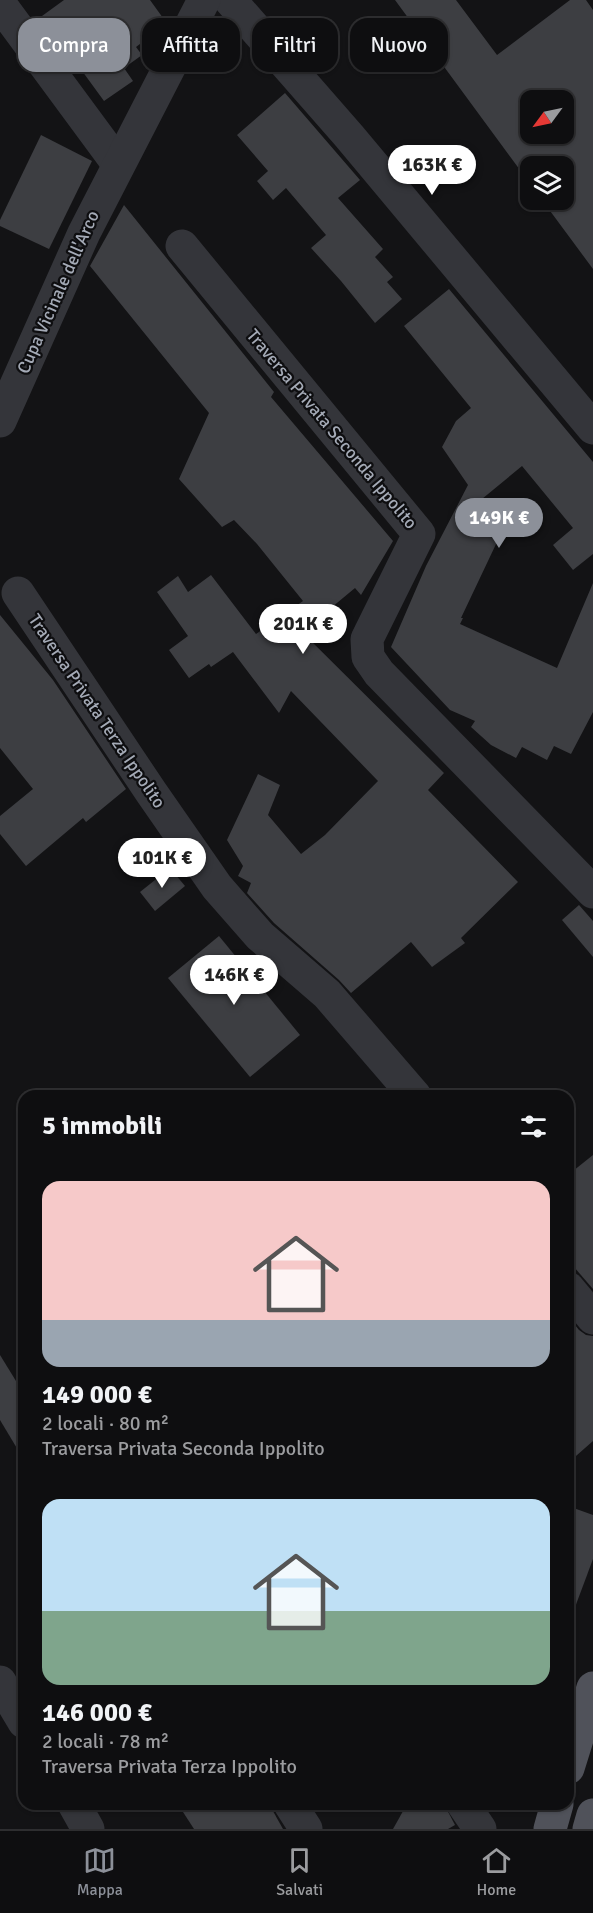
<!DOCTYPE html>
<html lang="it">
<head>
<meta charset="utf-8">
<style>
	:root { --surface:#0e0e10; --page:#1c1c1e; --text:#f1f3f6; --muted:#9b9c9f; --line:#2e2e30; --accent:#8c9099 }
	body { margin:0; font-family:Signika,sans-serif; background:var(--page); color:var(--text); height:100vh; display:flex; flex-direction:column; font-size:22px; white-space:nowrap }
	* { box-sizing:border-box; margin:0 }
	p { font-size:20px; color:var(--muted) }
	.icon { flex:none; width:33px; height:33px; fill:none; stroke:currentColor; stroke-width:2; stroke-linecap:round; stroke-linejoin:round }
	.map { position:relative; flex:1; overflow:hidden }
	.drawer { position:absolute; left:18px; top:1090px; width:556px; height:720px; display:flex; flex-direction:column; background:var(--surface); border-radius:18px; box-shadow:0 2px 4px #0004,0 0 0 2px var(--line) }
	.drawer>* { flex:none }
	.hud { position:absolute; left:18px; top:18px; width:558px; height:54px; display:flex; gap:12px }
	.needle { width:39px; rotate:237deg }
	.buttons { position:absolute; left:520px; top:90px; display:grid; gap:12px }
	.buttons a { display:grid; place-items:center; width:54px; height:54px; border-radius:12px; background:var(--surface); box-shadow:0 2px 4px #0004,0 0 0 2px var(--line); font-size:30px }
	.price { position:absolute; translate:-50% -51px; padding:0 14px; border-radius:21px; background:#fff; color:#222; font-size:20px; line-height:39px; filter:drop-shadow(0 2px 3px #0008) }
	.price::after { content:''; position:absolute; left:50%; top:36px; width:18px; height:14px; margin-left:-9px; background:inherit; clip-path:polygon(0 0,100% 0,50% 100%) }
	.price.current { background:var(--accent); color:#fff }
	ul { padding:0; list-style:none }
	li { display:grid; align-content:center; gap:12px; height:318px; padding:0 24px }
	li span { display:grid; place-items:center; height:186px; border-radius:18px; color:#555 }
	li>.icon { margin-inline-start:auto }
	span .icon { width:108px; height:108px; fill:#fffc; stroke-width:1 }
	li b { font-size:26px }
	h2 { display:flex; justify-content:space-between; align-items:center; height:72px; padding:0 24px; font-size:26px }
	.tag { padding:0 21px; border-radius:18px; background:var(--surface); box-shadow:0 2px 4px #0004,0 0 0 2px var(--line); font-size:21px; line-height:54px }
	.tag.current { background:var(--accent); color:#fff }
	.dock { display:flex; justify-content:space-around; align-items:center; height:84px; border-top:2px solid var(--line); background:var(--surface); font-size:16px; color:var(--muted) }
	.dock a { display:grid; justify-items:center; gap:3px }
	.dock .current { color:var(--accent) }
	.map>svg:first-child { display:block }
	.building { fill:#3d3e42; fill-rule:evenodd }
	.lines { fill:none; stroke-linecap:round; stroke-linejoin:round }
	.minor { stroke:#34353a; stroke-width:33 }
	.major { stroke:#50525a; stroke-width:33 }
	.labels { text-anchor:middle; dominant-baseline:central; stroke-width:4.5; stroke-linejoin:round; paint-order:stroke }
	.street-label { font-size:18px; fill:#a4aab6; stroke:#0e0e10 }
</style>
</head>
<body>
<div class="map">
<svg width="593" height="1829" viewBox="0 0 593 1829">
	<rect width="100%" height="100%" fill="#131315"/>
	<g class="building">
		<path d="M64,0h86l13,18 -14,11 4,5 -17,13 6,8 -18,13 9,13 -29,20 -62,-85z"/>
		<path d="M395,0h61l41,55 73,-55h16l7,10v259l-51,-69h22v-34h-33v19zM531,100h33v34h-33z"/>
		<path d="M285,93l75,87 -22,18 45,51 -8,8 18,20 -6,5 15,17 -27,24 -34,-42 -30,-33 15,-13 -40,-47 -13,12 -16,-19 11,-10 -31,-36z"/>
		<path d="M41,135l51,26 -43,88 -49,-23v-6z"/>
		<path d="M124,205l150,187 -3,5 122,144 -32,54 -6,-7 -53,44 142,141 -16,17 90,92 -57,56 4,5 -33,24 -21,-25 -60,51 -12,-13 -65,-57 -27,-30 4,-10 -13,-7 5,-10 -16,-26 31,-66 22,11 -12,30 33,39 24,-19 53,-54 -87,-90 -12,22 -46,-61 -22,15 -2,-3 -20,14 -20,-28 19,-14 -31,-44 21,-16 10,16 23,-17 45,59 47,-33 -46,-57 -23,-24 -12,7 -43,-48 30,-66 -119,-147z"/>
		<path d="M449,289l144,173v92l-20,16 -20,-25 20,-17 -51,-62 -40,33 24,24 -45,95h2l-3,6 97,44 36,-85v129l-22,42 -17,-8 -7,14 -25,-13 -6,11 -25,-13 -20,-18 4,-6 -25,-11 -59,-63 35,-81 42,-81 -26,-38 14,-26 15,-13 -67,-82z"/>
		<path d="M0,615l53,65 73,109 -40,33 -3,-4 -57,48 -26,-32v-18l33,-27 -33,-41z"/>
		<path d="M170,868l15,18 -30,25 -15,-19z"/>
		<path d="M579,905l14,16v36l-31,-37z"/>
		<path d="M219,936l81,99 -50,42 -82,-99z"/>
		<path d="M593,1155v134l-25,-29v-85z"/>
		<path d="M571,1320l8,10 7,5 7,1v105l-25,22v-141z"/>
		<path d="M0,1355l24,39v66l-24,-40z"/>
		<path d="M568,1506l25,9v44l-22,59h-3z"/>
		<path d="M196,1804h73l14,25h-89l-11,-17z"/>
		<path d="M407,1804h37l11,21 -7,4h-55z"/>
	</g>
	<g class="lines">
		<g class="minor">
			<path d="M230,0l119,136 244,292"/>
			<path d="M0,4l118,160"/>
			<path d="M182,246l237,288 -52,105 1,18 11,16 214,219"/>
			<path d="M0,421l84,-188 120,-233"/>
			<path d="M18,593l133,199 66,95 43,49 67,58 88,102"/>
			<path d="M568,1288l25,30"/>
			<path d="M0,1682l24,40"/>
			<path d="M74,1804l14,25"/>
			<path d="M290,1804l16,25"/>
			<path d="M463,1804l17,25"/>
		</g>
		<g class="major">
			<path d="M568,1768l25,-80"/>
			<path d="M550,1829l7,-25"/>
			<path d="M589,1829l4,-14"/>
		</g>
	</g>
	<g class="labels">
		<g class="street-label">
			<text transform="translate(58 292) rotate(-66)">Cupa Vicinale dell'Arco</text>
			<text transform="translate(332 429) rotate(50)">Traversa Privata Seconda Ippolito</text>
			<text transform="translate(97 711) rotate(56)">Traversa Privata Terza Ippolito</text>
		</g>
	</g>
</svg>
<div class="buttons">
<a><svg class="needle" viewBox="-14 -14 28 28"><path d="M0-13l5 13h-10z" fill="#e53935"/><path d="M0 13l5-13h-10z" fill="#9b9c9f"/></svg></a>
<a><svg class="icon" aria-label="layers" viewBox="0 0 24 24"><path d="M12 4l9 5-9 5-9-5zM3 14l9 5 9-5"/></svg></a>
</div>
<b class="price" style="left:432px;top:196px">163K €</b>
<b class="price current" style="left:499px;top:549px">149K €</b>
<b class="price" style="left:303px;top:655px">201K €</b>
<b class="price" style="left:162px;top:889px">101K €</b>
<b class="price" style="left:234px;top:1006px">146K €</b>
<div class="hud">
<a class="tag current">Compra</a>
<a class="tag">Affitta</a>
<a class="tag">Filtri</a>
<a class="tag">Nuovo</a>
</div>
<section class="drawer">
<h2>5 immobili<svg class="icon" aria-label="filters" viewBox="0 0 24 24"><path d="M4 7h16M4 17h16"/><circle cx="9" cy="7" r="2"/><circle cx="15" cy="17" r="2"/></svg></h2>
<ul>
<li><span style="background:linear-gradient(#f6c9c9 75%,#9aa5b1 0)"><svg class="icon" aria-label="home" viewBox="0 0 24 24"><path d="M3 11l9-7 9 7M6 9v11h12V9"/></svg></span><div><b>149 000 €</b><p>2 locali · 80 m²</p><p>Traversa Privata Seconda Ippolito</p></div></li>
<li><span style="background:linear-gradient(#bfe0f5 60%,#7fa58c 0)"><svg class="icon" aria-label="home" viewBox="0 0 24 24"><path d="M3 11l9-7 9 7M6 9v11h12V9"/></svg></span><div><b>146 000 €</b><p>2 locali · 78 m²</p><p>Traversa Privata Terza Ippolito</p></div></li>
</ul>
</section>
</div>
<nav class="dock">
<a class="current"><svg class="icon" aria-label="map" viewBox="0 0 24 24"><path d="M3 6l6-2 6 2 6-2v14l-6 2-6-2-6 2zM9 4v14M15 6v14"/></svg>Mappa</a>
<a><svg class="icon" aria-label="saved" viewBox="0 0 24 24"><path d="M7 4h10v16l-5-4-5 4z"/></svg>Salvati</a>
<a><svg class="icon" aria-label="home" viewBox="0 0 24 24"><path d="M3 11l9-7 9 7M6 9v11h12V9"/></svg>Home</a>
</nav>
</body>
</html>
